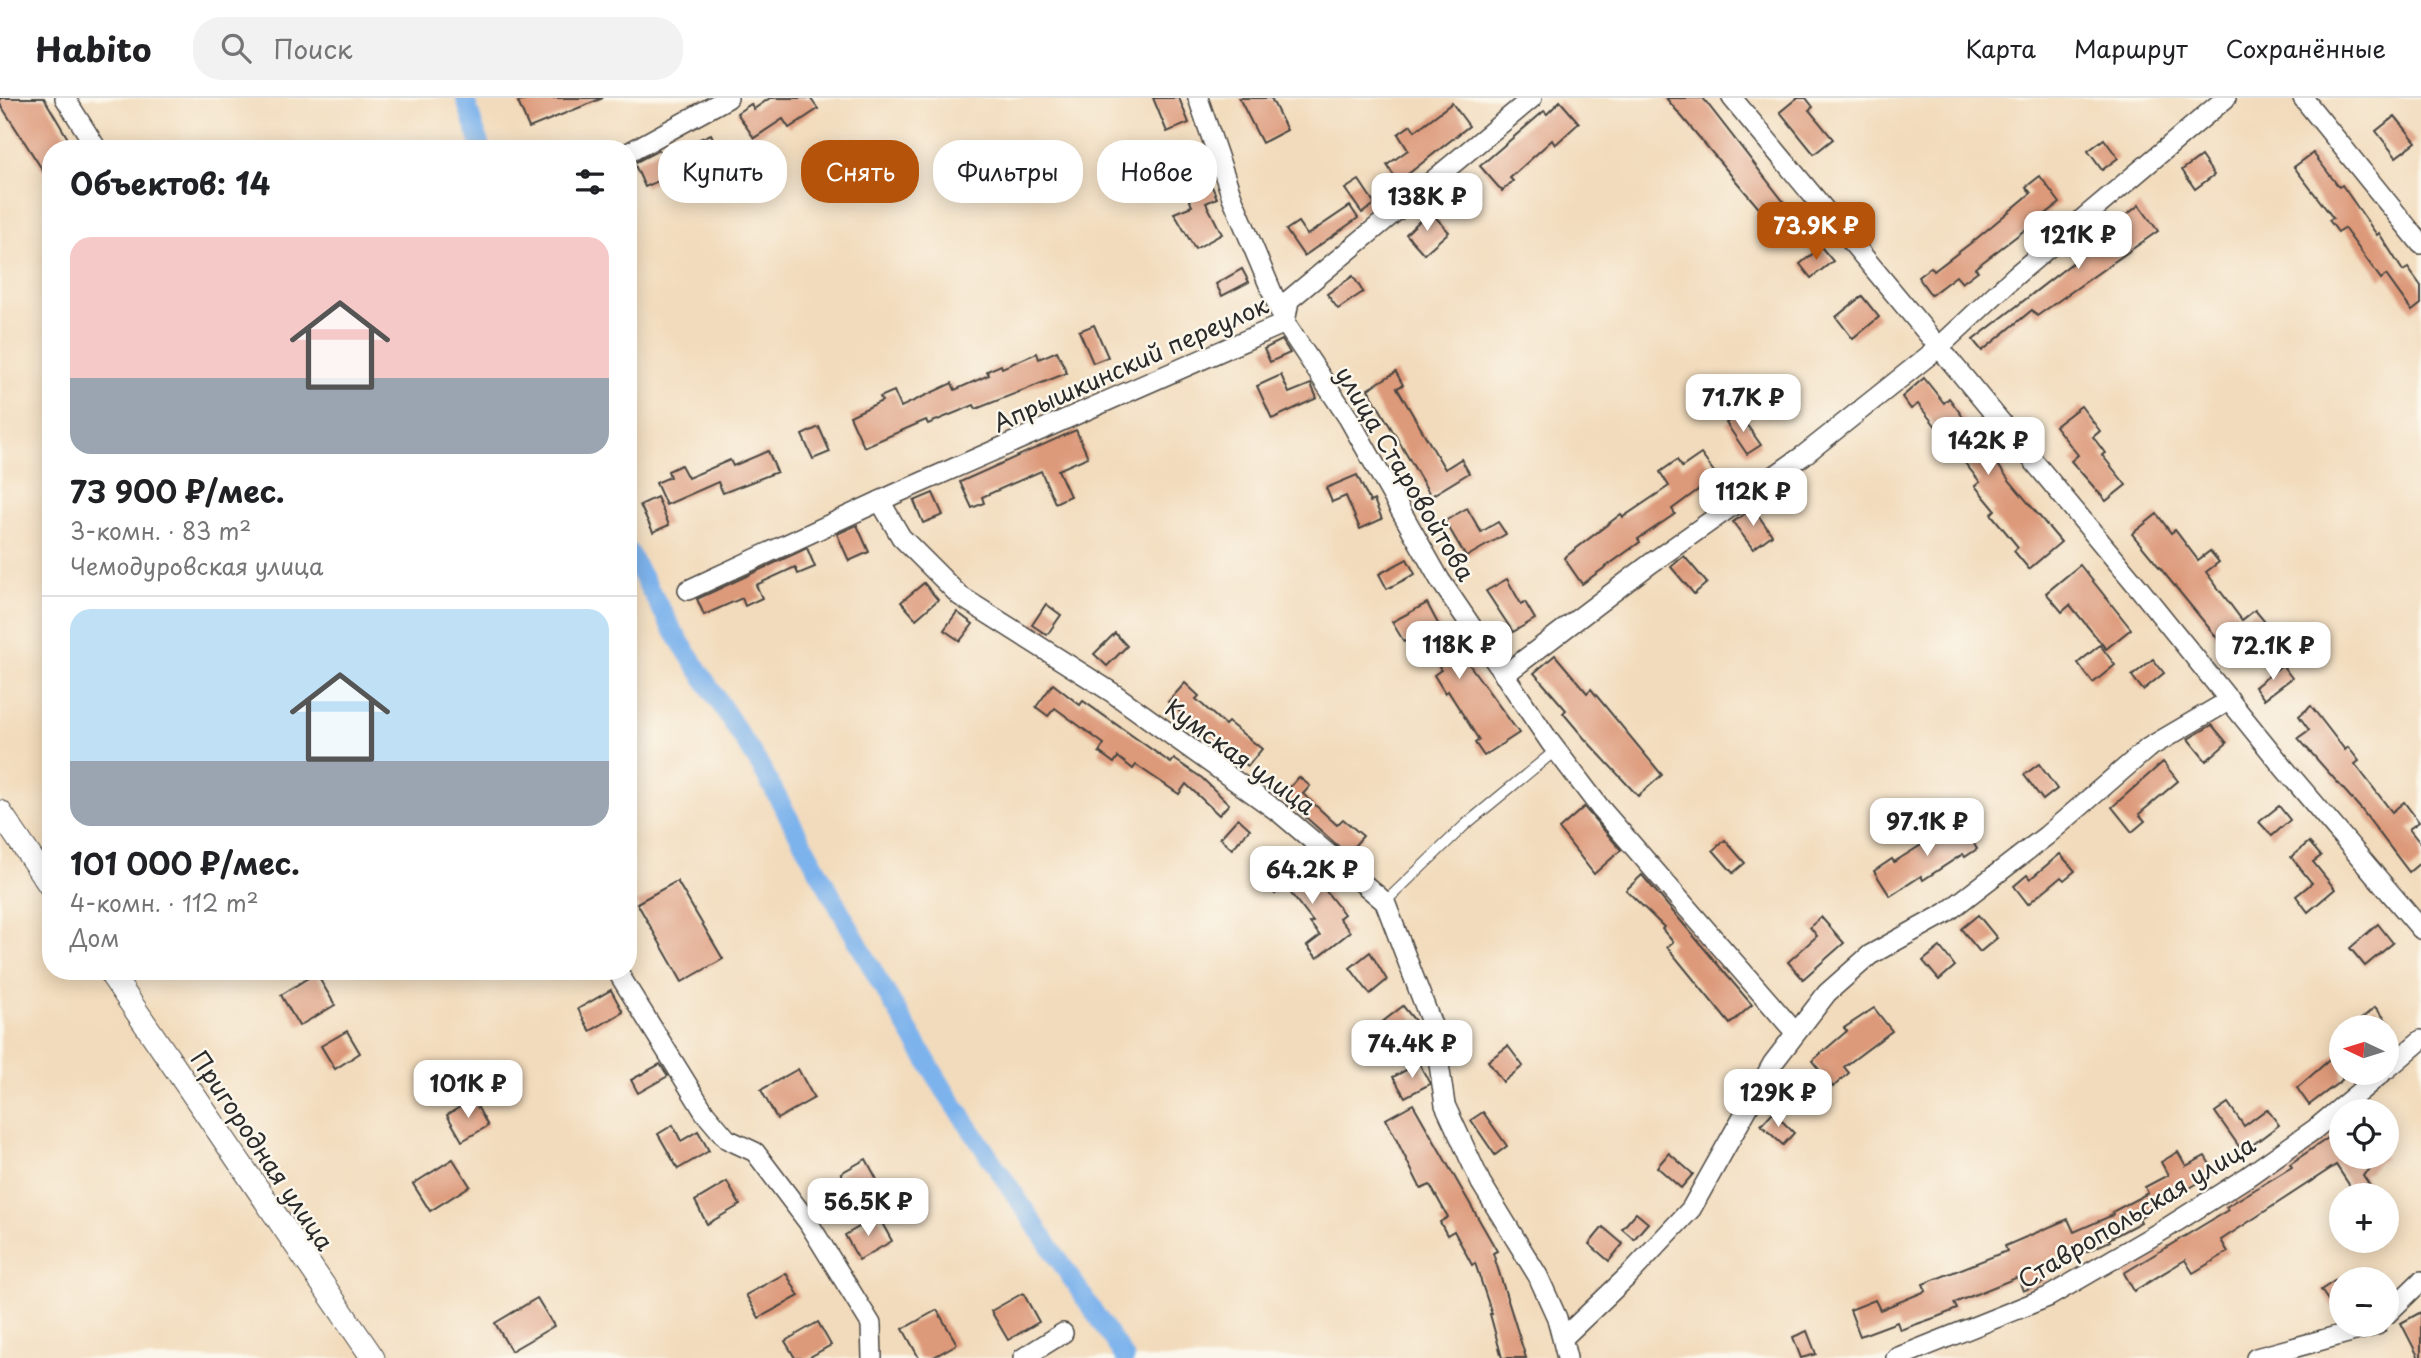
<!DOCTYPE html>
<html lang="ru">
<head>
<meta charset="utf-8">
<style>
	:root { --surface:#fff; --page:#f2f2f2; --text:#202124; --muted:#757577; --line:#e0e0e0; --accent:#b45309 }
	body { margin:0; font-family:"Playpen Sans",sans-serif; background:var(--page); color:var(--text); height:100vh; display:flex; flex-direction:column; font-size:26px; white-space:nowrap }
	* { box-sizing:border-box; margin:0 }
	p { font-size:23px; color:var(--muted) }
	.icon { flex:none; width:38px; height:38px; fill:none; stroke:currentColor; stroke-width:2; stroke-linecap:round; stroke-linejoin:round }
	.map { position:relative; flex:1; overflow:hidden }
	.sheet { position:absolute; left:42px; top:42px; width:595px; height:840px; display:flex; flex-direction:column; background:var(--surface); border-radius:28px; box-shadow:0 4px 18px #0003 }
	.sheet>* { flex:none }
	.hud { position:absolute; left:658px; top:42px; width:665px; height:63px; display:flex; gap:14px }
	.needle { width:46px; rotate:274deg }
	.tools { position:absolute; left:2329px; top:917px; display:grid; gap:14px }
	.tools a { display:grid; place-items:center; width:70px; height:70px; border-radius:50%; background:var(--surface); box-shadow:0 4px 18px #0003; font-size:35px }
	.price { position:absolute; translate:-50% -60px; padding:0 16px; border-radius:14px; background:#fff; color:#222; font-size:23px; line-height:46px; filter:drop-shadow(0 2px 4px #0008) }
	.price::after { content:''; position:absolute; left:50%; top:42px; width:21px; height:16px; margin-left:-10px; background:inherit; clip-path:polygon(0 0,100% 0,50% 100%) }
	.price.current { background:var(--accent); color:#fff }
	ul { padding:0; list-style:none }
	li { display:grid; align-content:center; gap:14px; height:371px; padding:0 28px }
	li+li { border-top:2px solid var(--line) }
	li span { display:grid; place-items:center; height:217px; border-radius:21px; color:#555 }
	li>.icon { margin-inline-start:auto }
	span .icon { width:126px; height:126px; fill:#fffc; stroke-width:1 }
	li b { font-size:30px }
	h2 { display:flex; justify-content:space-between; align-items:center; height:84px; padding:0 28px; font-size:30px }
	.tag { padding:0 24px; border-radius:28px; background:var(--surface); box-shadow:0 4px 18px #0003; font-size:24px; line-height:63px }
	.tag.current { background:var(--accent); color:#fff }
	header { display:flex; align-items:center; gap:42px; box-sizing:border-box; height:98px; padding:0 35px; background:var(--surface); border-bottom:2px solid var(--line) }
	header strong { font-size:33px }
	nav { display:flex; gap:38px; margin-inline-start:auto; font-size:24px }
	.search { width:490px; height:63px; background:var(--page); display:flex; align-items:center; gap:18px; box-sizing:border-box; padding:0 24px; border-radius:28px; color:var(--muted); font-size:26px }
	.map>svg:first-child { display:block }
	.lines { fill:none; stroke-linecap:round; stroke-linejoin:round }
	.canal { stroke:#7db3ec; stroke-width:19 }
	.building { fill:#dd9a7a }
	.service-casing { stroke:#494541; stroke-width:12 }
	.minor-casing { stroke:#494541; stroke-width:22 }
	.tertiary-casing { stroke:#494541; stroke-width:25 }
	.service { stroke:#fff; stroke-width:10 }
	.minor { stroke:#fff; stroke-width:19 }
	.tertiary { stroke:#fff; stroke-width:23 }
	.labels { text-anchor:middle; dominant-baseline:central; stroke-width:5; stroke-linejoin:round; paint-order:stroke }
	.street-label { font-size:24px; fill:#2b2b2b; stroke:#fbf7ec }
</style>
</head>
<body>
<header>
<strong>Habito</strong>
<div class="search"><svg class="icon" aria-label="search" viewBox="0 0 24 24"><circle cx="10" cy="10" r="6"/><path d="M15 15l6 6"/></svg>Поиск</div>
<nav><a>Карта</a><a>Маршрут</a><a>Сохранённые</a></nav>
</header>
<div class="map">
<svg width="2421" height="1260" viewBox="0 0 2421 1260">
	<rect width="100%" height="100%" fill="#fbf7ec"/>
	<filter id="ink" filterUnits="userSpaceOnUse"><feTurbulence type="fractalNoise" baseFrequency=".0143" numOctaves="2"/><feDisplacementMap in="SourceGraphic" scale="14" xChannelSelector="R" yChannelSelector="G"/><feConvolveMatrix kernelMatrix="1 2 1 2 8 2 1 2 1" color-interpolation-filters="sRGB"/></filter>
	<filter id="wash" filterUnits="userSpaceOnUse"><feTurbulence type="fractalNoise" baseFrequency=".00686" numOctaves="4" result="noise"/><feDisplacementMap in="SourceGraphic" scale="28" xChannelSelector="R" yChannelSelector="G"/><feGaussianBlur stdDeviation="1.57" result="paint"/><feColorMatrix in="noise" values="0 0 0 0 0 0 0 0 0 0 0 0 0 0 0 0 0 1.4 0 .05"/><feComposite in="paint" operator="in"/></filter>
	<g filter="url(#wash)">
		<rect width="100%" height="100%" fill="#f2dbbc"/>
		<g class="lines">
			<g class="canal">
				<path d="M465,0l16,51"/>
				<path d="M628,453l46,81 87,135 117,212 67,112 180,267"/>
			</g>
		</g>
		<g id="blocks">
			<g class="building">
				<path d="M0,0h44l30,51h-23v34l-51,-79z"/>
				<path d="M529,0h74l-74,30 -11,-26z"/>
				<path d="M770,0h40l8,11 -29,19 -6,-9 -29,19 -17,-25 14,-9 3,5z"/>
				<path d="M1153,0h26l10,25 -22,9z"/>
				<path d="M1239,0h32l16,32 -25,13z"/>
				<path d="M1666,0h37l98,126 -25,20 -15,-19 7,-6z"/>
				<path d="M1797,0h9l7,9 -4,3 24,29 -19,15 -34,-42z"/>
				<path d="M1560,3l19,22 -24,22 -3,-5 -42,38 3,3 -11,10 -22,-25 64,-55 3,3z"/>
				<path d="M1452,5l17,23 -71,56 -11,-17 21,-15 -10,-16 13,-9 4,6z"/>
				<path d="M2395,18l21,26 -20,15 -20,-26z"/>
				<path d="M711,36l16,36 -16,7 -2,-5 -19,8 -5,-11 -40,18 -11,-24 25,-13 5,9 33,-14 -2,-4z"/>
				<path d="M2104,41l14,19 -16,12 -14,-19z"/>
				<path d="M1201,55l6,13 -3,2 13,30 -11,5 16,31 -27,15 -21,-36 18,-7 -12,-29 5,-3 -5,-12z"/>
				<path d="M2313,55l26,34 3,-2 35,50 2,-2 24,38 5,-3 13,18v18l-9,7 -26,-36 -5,4 -37,-51 -6,4 -9,-12 4,-2 -39,-51z"/>
				<path d="M2201,58l13,19 -19,14 -13,-19z"/>
				<path d="M2040,78l20,27 -85,65 3,3 -16,12 -6,-7 -25,19 -13,-18 13,-10 3,4 42,-32 55,-46 -5,-6z"/>
				<path d="M1359,82l16,24 -13,9 -17,-24z"/>
				<path d="M2139,107l19,26 -121,85 -5,-6 -50,41 -9,-11 112,-87 -2,-3z"/>
				<path d="M1350,108l8,12 -54,38 -18,-26 12,-8 9,13z"/>
				<path d="M1430,113l19,21 -25,22 -18,-20z"/>
				<path d="M1821,149l12,14 -22,17 -11,-14z"/>
				<path d="M1242,171l7,13 -27,14 -6,-12z"/>
				<path d="M1353,178l10,16 -25,17 -11,-15z"/>
				<path d="M1862,198l17,21 -26,22 -17,-22z"/>
				<path d="M1094,227l14,32 -15,6 -14,-32z"/>
				<path d="M1282,242l8,13 -20,9 -6,-13z"/>
				<path d="M1057,253l10,22 -91,36 -2,-4 -46,19 -2,-4 -62,27 -14,-31 32,-15 -2,-4 14,-6 7,16 51,-24 3,7 34,-15 -2,-4 14,-6 1,3 35,-15 2,6z"/>
				<path d="M1396,274l7,13 -6,3 48,81 16,-10 8,14 -38,23 -63,-107z"/>
				<path d="M1281,277l8,18 22,-9 6,14 -45,21 -15,-33z"/>
				<path d="M1924,280l20,25 5,-5 60,82 52,62 -32,27 -15,-18 4,-4 -27,-33 4,-4 -20,-24 5,-4 -62,-78 -7,5 -9,-12z"/>
				<path d="M2081,308l19,25 -7,6 12,16 -3,2 24,30 -20,16 -35,-40 7,-6 -23,-29z"/>
				<path d="M1739,316l22,31 -14,9 -21,-31z"/>
				<path d="M819,329l11,25 -17,7 -11,-24z"/>
				<path d="M1076,332l12,27 -30,13 12,26 -15,7 -14,-32 -59,26 2,6 -12,5 -12,-26z"/>
				<path d="M768,353l9,21 -54,21 -5,-11 -52,23 -10,-22 14,-6 -2,-6 13,-6 7,13 42,-18 3,6z"/>
				<path d="M1701,356l16,22 -45,33 3,5 -37,25 2,3 -58,42 -18,-26 57,-44 2,3 46,-31 -9,-14 17,-12 5,7z"/>
				<path d="M1357,377l13,27 4,-2 8,19 -22,10 -14,-33 -14,6 -6,-14z"/>
				<path d="M933,395l10,22 -20,8 -9,-22z"/>
				<path d="M657,399l12,28 -16,7 -13,-27z"/>
				<path d="M1467,410l14,24 17,-10 8,12 -40,23 -21,-36z"/>
				<path d="M1753,410l19,27 -19,14 -20,-27z"/>
				<path d="M2157,416l14,19 4,-3 23,30 12,-9 9,11 -13,10 36,48 13,-10 14,17 -37,29 -100,-122z"/>
				<path d="M857,427l12,27 -20,9 -12,-27z"/>
				<path d="M807,450l8,19 -17,7 -3,-7 -39,18 6,13 -17,8 -3,-8 -38,17 -7,-16z"/>
				<path d="M1684,458l23,27 -13,11 -23,-27z"/>
				<path d="M1407,461l8,15 -28,15 -8,-15z"/>
				<path d="M2080,467l51,64 -25,20 -36,-44 -8,7 -16,-19z"/>
				<path d="M1507,481l14,25 4,-2 10,17 -22,13 -27,-41z"/>
				<path d="M924,485l14,17 -22,19 -15,-17z"/>
				<path d="M1427,505l18,34 16,21 2,-2 56,77 -35,23 -9,-13 4,-3 -31,-49 -3,2 -11,-18 7,-5 -23,-36 -14,8 -12,-20z"/>
				<path d="M1046,506l15,11 -14,20 -15,-10z"/>
				<path d="M957,514l16,12 -13,17 -16,-11z"/>
				<path d="M1115,535l12,13 -20,20 -13,-12z"/>
				<path d="M2100,547l15,20 -22,18 -15,-20z"/>
				<path d="M1555,557l32,38 4,-4 71,86 -24,21 -54,-58 -21,-25 3,-3 -32,-37z"/>
				<path d="M2153,561l11,14 -21,17 -11,-14z"/>
				<path d="M2282,567l10,13 -28,21 -9,-12z"/>
				<path d="M1185,585l14,13 -3,3 29,26 3,-3 34,27 -14,17 -80,-64z"/>
				<path d="M1053,586l27,21 3,-4 88,62 3,-4 28,19 27,26 -10,11 -33,-31 -7,10 -43,-29 -3,4 -15,-12 -4,6 -15,-11 5,-8 -49,-36 -7,8 -12,-9z"/>
				<path d="M2311,608l34,44 3,-3 11,14 -4,3 37,48 12,-10 15,20 -10,7 12,15v18l-12,10 -48,-63 -63,-71 11,-8 -10,-14z"/>
				<path d="M2212,627l15,18 -21,18 -18,-22z"/>
				<path d="M2163,664l15,19 -39,33 6,7 -13,11 -20,-25z"/>
				<path d="M2039,666l18,25 -14,11 -19,-25z"/>
				<path d="M1299,679l11,9 -7,8 34,31 6,-6 20,17 -16,18 -65,-58z"/>
				<path d="M2279,708l11,14 -18,16 -13,-14z"/>
				<path d="M1584,709l37,43 -27,24 -35,-45z"/>
				<path d="M1238,720l12,11 -18,20 -12,-11z"/>
				<path d="M1958,720l19,31 -12,8 -2,-3 -40,26 -2,-4 -31,20 -16,-25 18,-12 2,3 53,-33 -2,-3z"/>
				<path d="M1725,742l20,23 -12,10 -20,-23z"/>
				<path d="M2309,744l12,14 -8,6 22,27 -27,23 -12,-16 16,-13 -21,-26z"/>
				<path d="M2060,756l15,17 -11,9 -3,-3 -33,27 -14,-18 13,-11 3,4z"/>
				<path d="M1291,761l25,30 5,-4 23,29 -5,4 11,14 -33,26 -10,-12 13,-10 -10,-13 3,-1 -28,-36 -10,8 -11,-13z"/>
				<path d="M1642,777l110,130 -22,19 -63,-77 6,-5 -11,-13 2,-2 -38,-37z"/>
				<path d="M677,783l46,78 -41,23 -45,-79z"/>
				<path d="M1978,817l19,23 -17,14 -19,-23z"/>
				<path d="M1821,819l23,26 -41,36 -15,-17 29,-26 -7,-9z"/>
				<path d="M2378,826l15,19 -28,23 -15,-18z"/>
				<path d="M1940,849l15,19 -16,14 -16,-19z"/>
				<path d="M1370,854l17,28 -17,14 -20,-26z"/>
				<path d="M316,875l19,32 -36,21 -18,-31z"/>
				<path d="M611,892l12,22 -33,19 -12,-22z"/>
				<path d="M1403,908l13,16 -22,17 -13,-16z"/>
				<path d="M2375,909l17,20h-40z"/>
				<path d="M1874,910l18,23 -48,36 5,6 -16,14 -21,-26 35,-30 -3,-3z"/>
				<path d="M347,933l13,22 -25,16 -14,-23z"/>
				<path d="M1508,948l15,20 -20,16 -15,-21z"/>
				<path d="M2342,951v31l-33,25 -12,-17z"/>
				<path d="M1419,965l11,21 -25,13 -12,-20z"/>
				<path d="M660,966l8,12 -30,17 -7,-13z"/>
				<path d="M798,971l16,29 -37,21 -16,-29z"/>
				<path d="M473,1001l15,27 -26,15 -15,-26z"/>
				<path d="M2228,1005l16,23 23,-17 12,16 -36,27 -28,-40z"/>
				<path d="M1413,1006l84,147 -4,2 33,105h-24l-12,-44h2l-17,-51 -3,2 -18,-34 -7,4 -7,-13 8,-5 -18,-32 -9,4 -35,-70z"/>
				<path d="M1483,1014l24,34 -12,9 -24,-35z"/>
				<path d="M1773,1014l21,21 -11,12 -22,-20z"/>
				<path d="M673,1027l8,16 17,-10 11,20 -31,18 -20,-35z"/>
				<path d="M2334,1036l8,12v11h44l-23,18 13,20h-20l-20,-30 -115,75 7,12 -35,21 -8,-13 -51,31 -10,-18 104,-63 -2,-3 66,-40 -2,-3z"/>
				<path d="M2178,1054l8,14 19,-10 10,17 -76,45 2,4 -32,17 1,2 -67,30 4,10 -24,10 -5,-14 -64,26 3,6 -20,8 -37,13 -3,-8 -37,14 -10,-26 25,-10 5,10 46,-19 -3,-7 84,-33 -2,-5 63,-27 6,13 39,-17 -1,-3 36,-19 -3,-6 23,-12 -7,-13z"/>
				<path d="M1669,1055l24,21 -12,14 -24,-21z"/>
				<path d="M453,1061l17,27 -40,25 -17,-27z"/>
				<path d="M866,1061l16,30 -24,14 -17,-30z"/>
				<path d="M727,1084l13,23 -33,19 -12,-23z"/>
				<path d="M1636,1115l12,10 -14,16 -12,-10z"/>
				<path d="M878,1118l14,25 -33,19 -14,-25z"/>
				<path d="M1603,1129l20,17 -14,17 -20,-17z"/>
				<path d="M786,1175l13,23 -40,22 -13,-23z"/>
				<path d="M2342,1178v45l-21,-31z"/>
				<path d="M1023,1195l16,29 -31,18 -17,-29z"/>
				<path d="M537,1200l17,28 -43,25 -16,-28z"/>
				<path d="M937,1212l20,34 -25,14h-13l-16,-29z"/>
				<path d="M2421,1214v46h-2l-18,-35z"/>
				<path d="M818,1224l13,23 -23,13h-13l-10,-17z"/>
				<path d="M1807,1233l9,23 -15,4 -8,-21z"/>
			</g>
		</g>
	</g>
	<g filter="url(#ink)">
		<use href="#blocks" fill-opacity="0" stroke="#494541" stroke-width="2"/>
		<g class="lines">
			<defs>
				<path id="service" d="M1385,804l80,-77 91,-75"/>
				<g id="minor">
					<path d="M65,0l32,51"/>
					<path d="M1198,0l34,99 53,126 64,96 91,161 110,162 51,67 193,222"/>
					<path d="M1732,0l406,489 146,181 137,161"/>
					<path d="M2303,0l118,146"/>
					<path d="M628,55l100,-55"/>
					<path d="M880,403l21,36 59,59 153,97 167,120 105,89 49,128 11,75 36,78 57,93 19,42 10,40"/>
					<path d="M688,492l207,-96 390,-171 4,-23 243,-202"/>
					<path d="M1504,577l146,-111 154,-109 133,-106 79,-74 210,-177"/>
					<path d="M617,873l88,142 22,26 28,13 53,70 63,102 1,34"/>
					<path d="M2387,971l34,-29"/>
					<path d="M2387,1216l34,-33"/>
					<path d="M1563,1240l66,-63 62,-66 82,-146 54,-70 43,-38 76,-42 100,-77 102,-88 82,-48"/>
					<path d="M1023,1260l40,-25"/>
					<path d="M1896,1260l152,-61 117,-68 82,-52 68,-48 67,-56"/>
					<path d="M2256,1260l121,-33"/>
				</g>
				<g id="tertiary">
					<path d="M0,714l51,75"/>
					<path d="M109,873l264,387"/>
				</g>
			</defs>
			<use href="#service" class="service-casing"/>
			<use href="#minor" class="minor-casing"/>
			<use href="#tertiary" class="tertiary-casing"/>
			<use href="#service" class="service"/>
			<use href="#minor" class="minor"/>
			<use href="#tertiary" class="tertiary"/>
		</g>
	</g>
	<g class="labels">
		<g class="street-label">
			<text transform="translate(1130 265) rotate(-24)">Апрышкинский переулок</text>
			<text transform="translate(1406 375) rotate(59)">улица Старовойтова</text>
			<text transform="translate(1241 658) rotate(36)">Кумская улица</text>
			<text transform="translate(263 1052) rotate(56)">Пригородная улица</text>
			<text transform="translate(2136 1113) rotate(-31)">Ставропольская улица</text>
		</g>
	</g>
</svg>
<div class="tools">
<a><svg class="needle" viewBox="-14 -14 28 28"><path d="M0-13l5 13h-10z" fill="#e53935"/><path d="M0 13l5-13h-10z" fill="#757577"/></svg></a>
<a><svg class="icon" aria-label="locate" viewBox="0 0 24 24"><circle cx="12" cy="12" r="6"/><path d="M12 2v4M12 18v4M2 12h4M18 12h4"/></svg></a>
<a>+</a>
<a>−</a>
</div>
<b class="price" style="left:1427px;top:135px">138K ₽</b>
<b class="price current" style="left:1816px;top:164px">73.9K ₽</b>
<b class="price" style="left:2078px;top:173px">121K ₽</b>
<b class="price" style="left:1743px;top:336px">71.7K ₽</b>
<b class="price" style="left:1988px;top:379px">142K ₽</b>
<b class="price" style="left:1753px;top:430px">112K ₽</b>
<b class="price" style="left:1459px;top:583px">118K ₽</b>
<b class="price" style="left:2273px;top:584px">72.1K ₽</b>
<b class="price" style="left:1927px;top:760px">97.1K ₽</b>
<b class="price" style="left:1312px;top:808px">64.2K ₽</b>
<b class="price" style="left:1412px;top:982px">74.4K ₽</b>
<b class="price" style="left:468px;top:1022px">101K ₽</b>
<b class="price" style="left:1778px;top:1031px">129K ₽</b>
<b class="price" style="left:868px;top:1140px">56.5K ₽</b>
<div class="hud">
<a class="tag">Купить</a>
<a class="tag current">Снять</a>
<a class="tag">Фильтры</a>
<a class="tag">Новое</a>
</div>
<section class="sheet">
<h2>Объектов: 14<svg class="icon" aria-label="filters" viewBox="0 0 24 24"><path d="M4 7h16M4 17h16"/><circle cx="9" cy="7" r="2"/><circle cx="15" cy="17" r="2"/></svg></h2>
<ul>
<li><span style="background:linear-gradient(#f6c9c9 65%,#9aa5b1 0)"><svg class="icon" aria-label="home" viewBox="0 0 24 24"><path d="M3 11l9-7 9 7M6 9v11h12V9"/></svg></span><div><b>73 900 ₽/мес.</b><p>3-комн. · 83 m²</p><p>Чемодуровская улица</p></div></li>
<li><span style="background:linear-gradient(#bfe0f5 70%,#9aa5b1 0)"><svg class="icon" aria-label="home" viewBox="0 0 24 24"><path d="M3 11l9-7 9 7M6 9v11h12V9"/></svg></span><div><b>101 000 ₽/мес.</b><p>4-комн. · 112 m²</p><p>Дом</p></div></li>
</ul>
</section>
</div>
</body>
</html>
